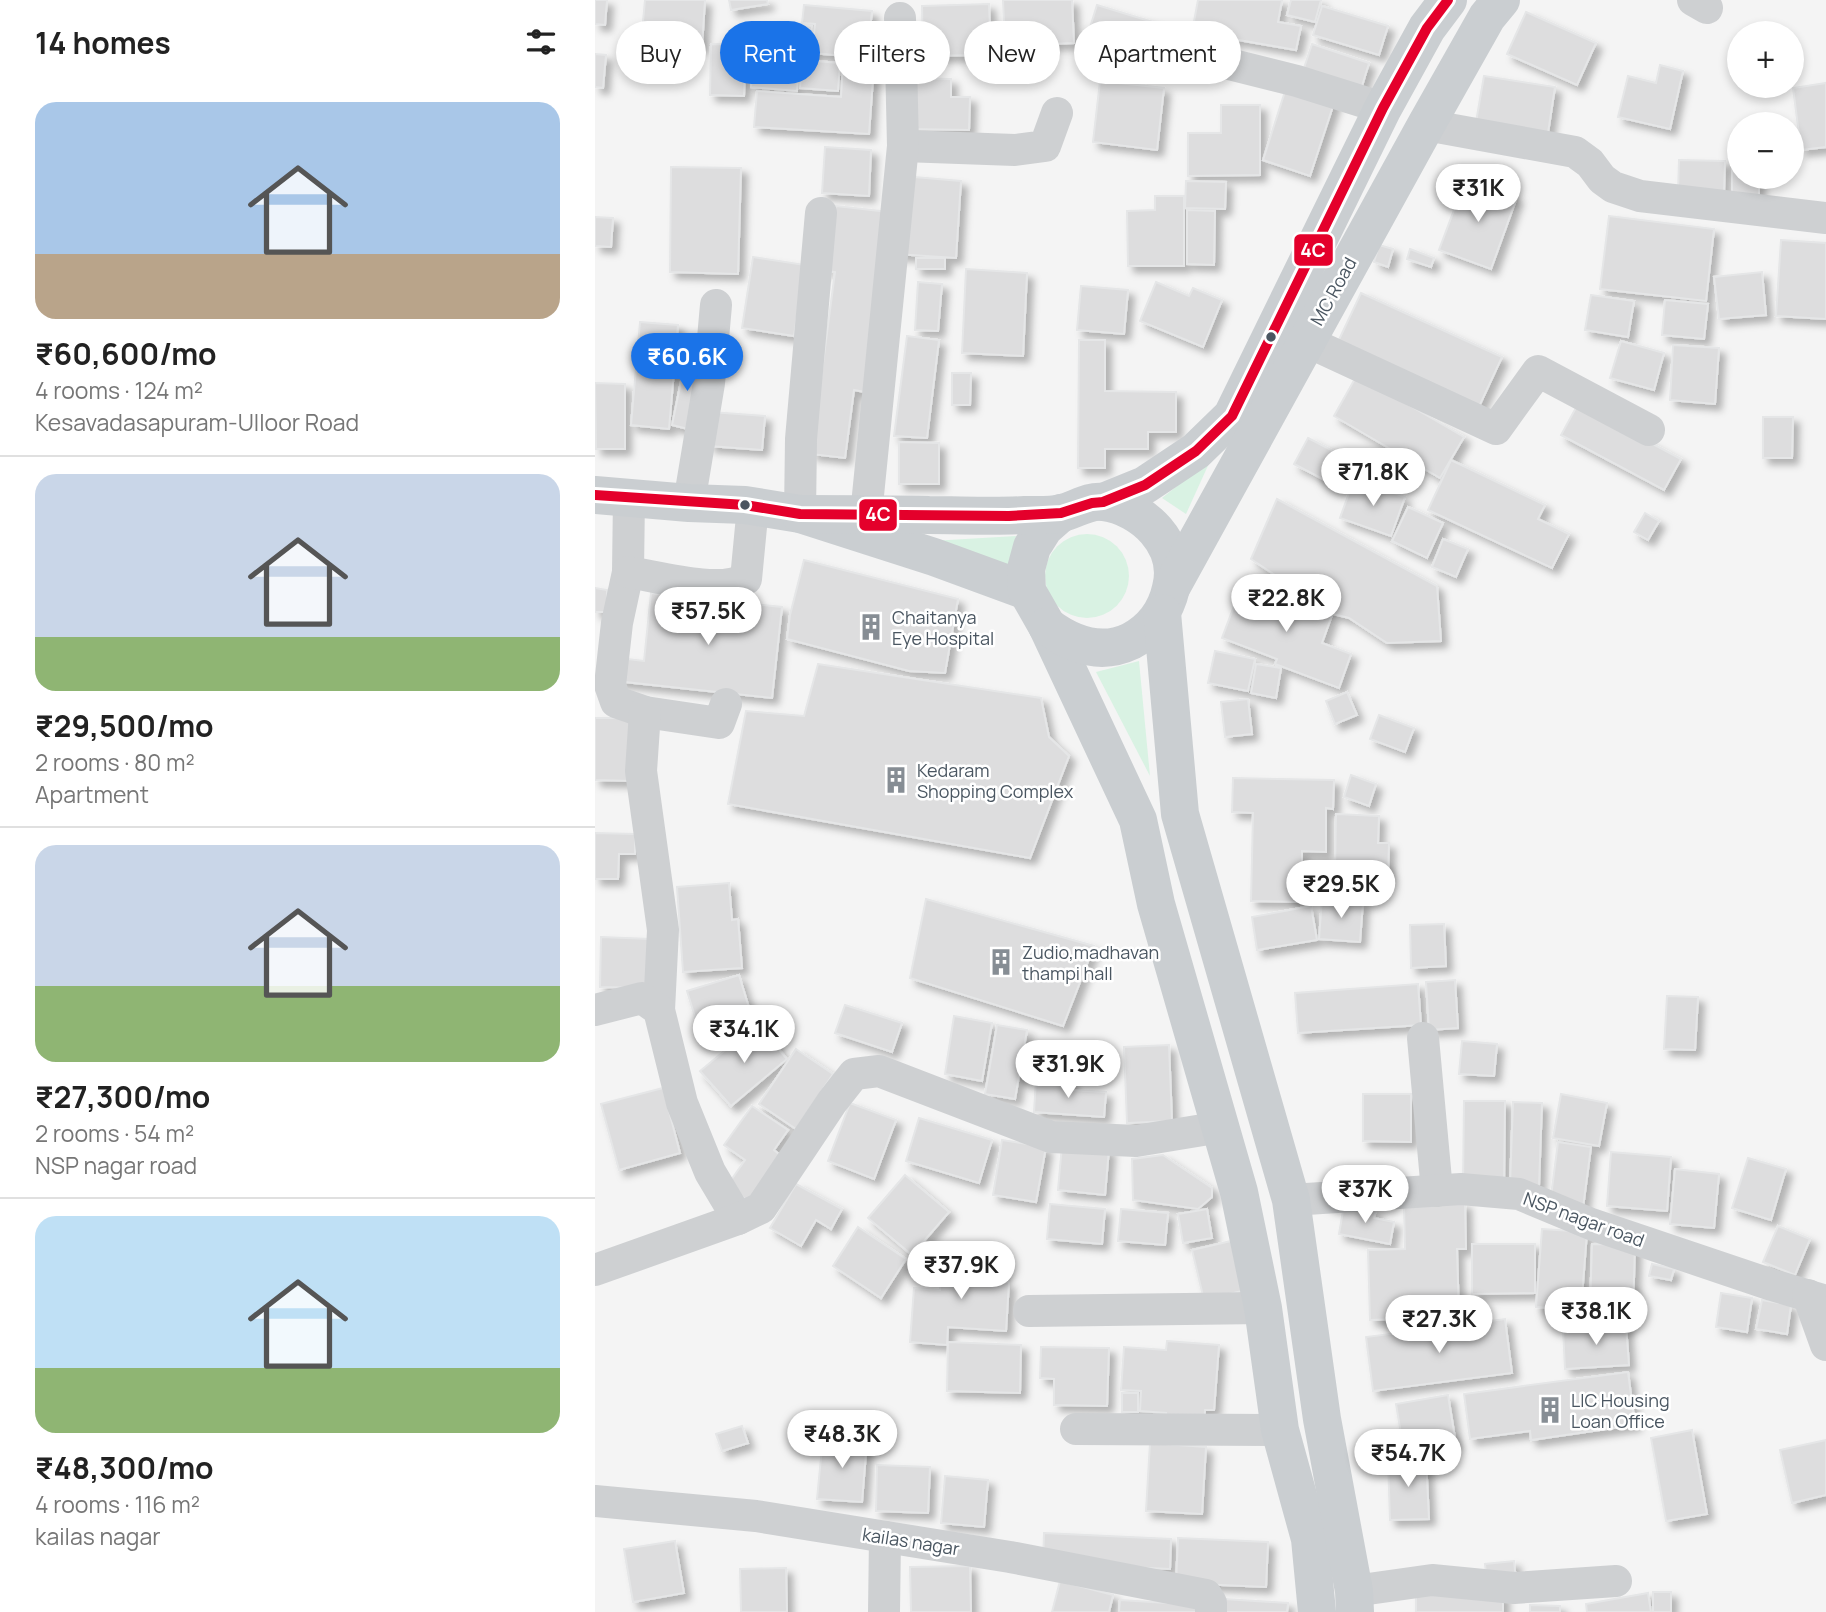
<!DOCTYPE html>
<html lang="en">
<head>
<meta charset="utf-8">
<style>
	:root { --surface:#fff; --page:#f6f6f6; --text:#222; --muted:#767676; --line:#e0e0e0; --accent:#1a73e8 }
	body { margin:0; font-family:Manrope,sans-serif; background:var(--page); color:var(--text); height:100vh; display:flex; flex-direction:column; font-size:26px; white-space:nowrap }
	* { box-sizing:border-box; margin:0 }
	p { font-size:23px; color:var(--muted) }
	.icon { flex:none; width:38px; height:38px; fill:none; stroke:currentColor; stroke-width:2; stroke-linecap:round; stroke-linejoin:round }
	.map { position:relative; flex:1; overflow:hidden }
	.panel { display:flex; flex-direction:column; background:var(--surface); width:595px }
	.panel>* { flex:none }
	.banner { position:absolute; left:21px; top:21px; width:665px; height:63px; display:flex; gap:14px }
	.controls { position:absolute; left:1132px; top:21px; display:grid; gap:14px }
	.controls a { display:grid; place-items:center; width:77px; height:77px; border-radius:50%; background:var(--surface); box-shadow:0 4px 10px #0003; font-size:35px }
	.price { position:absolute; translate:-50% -60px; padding:0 16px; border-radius:24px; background:#fff; color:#222; font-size:23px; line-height:46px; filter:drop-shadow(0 2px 4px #0008) }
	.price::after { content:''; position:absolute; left:50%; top:42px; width:21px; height:16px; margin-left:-10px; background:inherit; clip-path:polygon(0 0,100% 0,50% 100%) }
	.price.current { background:var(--accent); color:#fff }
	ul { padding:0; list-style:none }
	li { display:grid; align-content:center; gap:14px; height:371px; padding:0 35px }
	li+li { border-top:2px solid var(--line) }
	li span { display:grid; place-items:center; height:217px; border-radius:21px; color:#555 }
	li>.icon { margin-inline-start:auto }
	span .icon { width:126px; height:126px; fill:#fffc; stroke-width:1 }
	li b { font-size:30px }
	h2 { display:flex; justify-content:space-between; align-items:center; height:84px; padding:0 35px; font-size:30px }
	.chip { padding:0 24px; border-radius:32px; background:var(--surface); box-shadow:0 4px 10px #0003; font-size:24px; line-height:63px }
	.chip.current { background:var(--accent); color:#fff }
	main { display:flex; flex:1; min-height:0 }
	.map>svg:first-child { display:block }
	.green { fill:#d9f2e3 }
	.building { fill:#ddddde; stroke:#e5e6e7; stroke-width:2; filter:url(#shadow) }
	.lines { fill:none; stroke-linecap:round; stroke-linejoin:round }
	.minor { stroke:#ced0d2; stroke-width:32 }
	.major { stroke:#caced1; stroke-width:38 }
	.bus-1-casing { stroke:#fff; stroke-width:16 }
	.bus-1 { stroke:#e4002b; stroke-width:10 }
	.bus-dot { fill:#4a5661; stroke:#fff; stroke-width:2.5 }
	.labels { text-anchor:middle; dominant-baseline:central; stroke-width:5; stroke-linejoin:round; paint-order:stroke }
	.street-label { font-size:18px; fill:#4a5661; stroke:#fff }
	.poi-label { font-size:18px; fill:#4a5661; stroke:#fff; text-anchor:start }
	.line-badge { stroke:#fff; stroke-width:2.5 }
	.badge-label { font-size:19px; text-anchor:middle; font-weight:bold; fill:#fff }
</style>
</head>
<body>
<main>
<section class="panel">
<h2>14 homes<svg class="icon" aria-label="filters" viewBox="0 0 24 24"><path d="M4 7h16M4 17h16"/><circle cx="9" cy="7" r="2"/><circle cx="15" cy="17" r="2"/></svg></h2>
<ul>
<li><span style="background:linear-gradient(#a9c7e8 70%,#b9a48a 0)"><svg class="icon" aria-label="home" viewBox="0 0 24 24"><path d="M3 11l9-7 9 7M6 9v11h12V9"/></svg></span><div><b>₹60,600/mo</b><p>4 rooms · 124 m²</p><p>Kesavadasapuram-Ulloor Road</p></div></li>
<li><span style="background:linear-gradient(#c9d6e8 75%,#8fb573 0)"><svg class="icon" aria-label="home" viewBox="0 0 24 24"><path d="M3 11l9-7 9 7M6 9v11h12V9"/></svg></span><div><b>₹29,500/mo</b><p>2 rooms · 80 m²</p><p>Apartment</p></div></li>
<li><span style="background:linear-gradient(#c9d6e8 65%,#8fb573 0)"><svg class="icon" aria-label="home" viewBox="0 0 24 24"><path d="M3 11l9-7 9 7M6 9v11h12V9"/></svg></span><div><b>₹27,300/mo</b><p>2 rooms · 54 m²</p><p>NSP nagar road</p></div></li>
<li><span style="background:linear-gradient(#bfe0f5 70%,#8fb573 0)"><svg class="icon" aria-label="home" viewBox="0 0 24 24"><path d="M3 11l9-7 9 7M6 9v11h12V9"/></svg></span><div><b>₹48,300/mo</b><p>4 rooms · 116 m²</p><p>kailas nagar</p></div></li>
</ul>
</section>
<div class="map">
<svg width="1231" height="1612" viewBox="0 0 1231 1612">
	<defs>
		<filter id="shadow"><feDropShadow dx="6" dy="6" stdDeviation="3.5" flood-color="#0004"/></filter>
	</defs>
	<rect width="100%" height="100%" fill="#f4f4f4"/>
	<g class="green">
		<path d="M616,459l-25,55 -24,-16z"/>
		<circle cx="492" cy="576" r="42"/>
		<path d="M421,536l-6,37 -79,-32z"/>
		<path d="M544,661l11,115 -54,-104z"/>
	</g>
	<g class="building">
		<path d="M0,0h12l-2,25 -10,-1z"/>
		<path d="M50,0h60l-3,47 -33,-2 1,-11 -28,-2z"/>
		<path d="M134,0h38l1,4 -37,6z"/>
		<path d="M408,0h69l2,43 -69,3z"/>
		<path d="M603,0h84l-4,22 23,4 -5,24 -104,-18z"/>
		<path d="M696,0h30l-6,22 -28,-7z"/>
		<path d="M394,4l1,23 -8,1 1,27 -60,1 -1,-50z"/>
		<path d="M209,5l68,6 -5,47 -55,-5 3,-29 -13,-1z"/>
		<path d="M502,5l59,18 -16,48 -58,-18z"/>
		<path d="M727,6l66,20 -9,29 -66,-20z"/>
		<path d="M931,12l70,31 -19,42 -70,-31z"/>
		<path d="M180,22l37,4 -3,34 -37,-3z"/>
		<path d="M116,44l35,1 -2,51 -34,-1z"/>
		<path d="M717,44l57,19 -10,33 -58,-19z"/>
		<path d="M0,54l11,1 -3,33 -8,-1z"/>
		<path d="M158,58l46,4 -2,29 -46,-4z"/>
		<path d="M207,60l38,3 -2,28 -38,-3z"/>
		<path d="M248,62l31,3 -5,69 -115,-7 3,-36 84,6z"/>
		<path d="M1065,65l23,6 -13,58 -52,-12 10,-41 28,7z"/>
		<path d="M889,76l71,11 -7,46 -72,-11z"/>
		<path d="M314,78l42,1v18h19l-1,33 -62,-1z"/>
		<path d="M505,81l64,7 -7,62 -64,-8z"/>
		<path d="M693,82l48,15 -26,79 -47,-16z"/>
		<path d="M1231,83v64l-25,3 -8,-62z"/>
		<path d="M626,105h39v70l-72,1v-43h33z"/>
		<path d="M230,147l46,3 -2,46 -47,-3z"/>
		<path d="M1084,160l46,1 -1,33 -46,-1z"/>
		<path d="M1137,166h7v11h20v26h-27z"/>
		<path d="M76,167l70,1 -3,106 -68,-2z"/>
		<path d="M307,176l59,5 -5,77 -60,-4z"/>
		<path d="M871,178l51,19 -26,72 -52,-19z"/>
		<path d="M591,181l40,1 -1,27 -40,-1z"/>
		<path d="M560,196h29v70h-56l-1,-55 28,-1z"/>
		<path d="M241,206l53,6 -24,180 -11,-2 -9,68 -34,-4 24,-182 -8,-1z"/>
		<path d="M592,210l28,1 -1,54 -27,-1z"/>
		<path d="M1014,216l105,13 -8,72 -106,-12z"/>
		<path d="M0,217l18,1 -2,29 -16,-1z"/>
		<path d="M1186,240l45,3v76l-50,-3z"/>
		<path d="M784,245l14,4 -5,18 -14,-5z"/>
		<path d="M815,249l24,9 -3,9 -24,-8z"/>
		<path d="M158,257l52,8 -11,71 -52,-8z"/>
		<rect x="321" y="258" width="29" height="11"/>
		<path d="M371,269l61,4 -4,83 -61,-3z"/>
		<path d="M1167,272l4,43 -47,4 -5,-42z"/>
		<path d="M323,282l24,2 -4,47 -23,-1z"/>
		<path d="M561,282l33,14 4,-8 29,12 -19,47 -63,-26z"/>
		<path d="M486,286l47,4 -4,44 -47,-4z"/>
		<path d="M766,293l141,64 -25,54 -141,-65z"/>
		<path d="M996,295l43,6 -6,36 -43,-7z"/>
		<path d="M1070,300l43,4 -4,35 -42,-4z"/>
		<path d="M45,322l38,3 -9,104 -38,-4z"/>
		<path d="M312,336l32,4 -12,98 -33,-2z"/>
		<path d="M484,340h26v51l71,1v40h-28v17h-43v19h-27z"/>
		<path d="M1026,341l43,12 -10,37 -44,-12z"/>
		<path d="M1078,345l46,3 -4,56 -45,-4z"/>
		<path d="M91,357l16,4 -14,68 -16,-4z"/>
		<path d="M357,373h19l-1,32h-18z"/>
		<path d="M762,375l107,62 -24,41 -106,-62z"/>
		<path d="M0,383l30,1v65h-29z"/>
		<path d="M983,404l103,55 -17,31 -103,-55z"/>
		<path d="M116,412l54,4 -3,34 -53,-4z"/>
		<path d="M1168,417h30l-1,41h-29z"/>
		<path d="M713,438l43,22 -13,27 -44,-23z"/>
		<path d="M304,442l40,1v41h-40z"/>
		<path d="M856,460l94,45 -7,14 31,15 -17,34 -124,-58z"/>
		<path d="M759,479l51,18 -14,39 -51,-18z"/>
		<path d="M682,499l160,87 4,55 -54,2 -38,-25 -16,-4 -82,-55z"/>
		<path d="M813,507l35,16 -16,35 -35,-17z"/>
		<path d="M1050,513l14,8 -11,19 -14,-8z"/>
		<path d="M848,539l25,10 -12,28 -24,-10z"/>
		<path d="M209,560l154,39 -13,74 -36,-2 -122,-32 3,-24z"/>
		<path d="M648,582l89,33 -10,28 29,11 -12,34 -64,-24 2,-5 -55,-21z"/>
		<path d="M0,588l12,2v22h-12z"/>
		<path d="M56,593l131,14 -10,91 -156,-17 3,-23 25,3z"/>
		<path d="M620,651l40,8 -7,32 -40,-8z"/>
		<path d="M223,664l223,34 8,39 20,19 -39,102 -302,-54 18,-93 58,5z"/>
		<path d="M661,664l25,4 -5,30 -25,-5z"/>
		<path d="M752,692l10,23 -22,9 -9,-23z"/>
		<path d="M653,699l4,35 -27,3 -4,-35z"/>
		<path d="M784,715l35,13 -9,24 -35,-13z"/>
		<path d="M0,718h39l-1,63 -38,-1z"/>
		<path d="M756,775l25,9 -7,22 -25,-9z"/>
		<path d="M638,778l101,2 -1,29 -7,-1v44l-24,-1v51l-51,-1 2,-88 -21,-1z"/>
		<path d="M741,814l43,2 -1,27h11l-1,35 -26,-1v-5l-27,-1z"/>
		<path d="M0,833l40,1v20h-16l-1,25h-23z"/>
		<path d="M134,883l3,37 6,-1 4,49 -59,4 -6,-85z"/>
		<path d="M331,899l168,47 -31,80 -153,-48z"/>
		<path d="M727,899l41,3 -3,40 -41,-3z"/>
		<path d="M716,906l6,34 -60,10 -5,-33z"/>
		<path d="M849,924l2,42 -35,2 -1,-43z"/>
		<path d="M6,937l49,2 -2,49 -48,-1z"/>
		<path d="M144,975l15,49 -52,16 -15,-49z"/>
		<path d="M860,980l3,48 -29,2 -3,-48z"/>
		<path d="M823,984l3,41 -123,8 -3,-40z"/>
		<path d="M1072,996l31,1 -3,53 -31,-1z"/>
		<path d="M250,1005l57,18 -10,29 -57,-19z"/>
		<path d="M359,1016l38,7 -10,58 -37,-7z"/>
		<path d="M162,1024l30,35 -56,47 -31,-35z"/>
		<path d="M402,1025l30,5 -12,69 -30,-5z"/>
		<path d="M867,1041l35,3 -3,32 -35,-2z"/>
		<path d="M502,1043l2,24 -41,4 -3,-24z"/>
		<path d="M574,1045l3,76 -45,2 -3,-76z"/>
		<path d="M201,1049l37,25 -37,55 -37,-25z"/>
		<path d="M441,1079l36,3 -1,8 35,2 -2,25 -70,-5z"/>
		<path d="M68,1088l17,65 -61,17 -18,-66z"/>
		<path d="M768,1094h48v48l-48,-1z"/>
		<path d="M966,1094l46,9 -8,43 -46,-8z"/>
		<path d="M869,1101h41l-1,86 -41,-1z"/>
		<path d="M918,1102l29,1 -3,83 -29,-1z"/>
		<path d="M255,1103l46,17 -22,59 -46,-18z"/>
		<path d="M157,1106l36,24 -14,20 10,8 -32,46 -25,-18 18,-26 -21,-15z"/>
		<path d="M324,1118l73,22 -13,43 -73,-22z"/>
		<path d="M407,1140l44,7 -10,55 -43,-7z"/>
		<path d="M963,1142l33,5 -8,61 -33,-4z"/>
		<path d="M467,1145l47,4 -4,46 -47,-5z"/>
		<path d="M1016,1152l60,5 -4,54 -60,-5z"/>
		<path d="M568,1155l49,33v9l-14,12 -65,-9 -1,-41z"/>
		<path d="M1153,1158l38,11 -15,51 -39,-12z"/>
		<path d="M1080,1169l44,5 -5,54 -44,-4z"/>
		<path d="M310,1175l44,37 -37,43 -44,-37z"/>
		<path d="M201,1184l46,25 -11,20 -15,-9 -15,26 -31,-18z"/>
		<path d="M870,1203l1,46h-9l2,68 -89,3 -2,-70 37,-1 -1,-45z"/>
		<path d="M455,1204l55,5 -3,35 -55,-5z"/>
		<path d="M749,1205l32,5 -2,8 20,4 -4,22 -51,-10z"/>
		<path d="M526,1209l47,4 -3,32 -47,-4z"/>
		<path d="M612,1209l5,29 -29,5 -5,-29z"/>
		<path d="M1183,1226l32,13 -15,36 -32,-13z"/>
		<path d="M263,1227l48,32 -25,39 -48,-32z"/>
		<path d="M947,1229l45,3 -6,78 -45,-3z"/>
		<path d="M636,1241l11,50 -38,9 -12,-50z"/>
		<path d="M877,1244h63v49l-63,1z"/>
		<path d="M997,1244l43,1 -2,67 -43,-2z"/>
		<path d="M347,1258l59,3 -1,21h9l-3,49 -58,-4 -1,18 -37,-3 4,-54 26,2z"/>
		<path d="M1057,1264l22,5 -3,11 -22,-4z"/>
		<path d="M1126,1293l31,5 -5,34 -31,-5z"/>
		<path d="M1167,1300l29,5 -4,29 -31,-5z"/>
		<path d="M910,1319l7,54 -139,18 -7,-54z"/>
		<path d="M1031,1325l3,40 -64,4 -2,-40z"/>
		<path d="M572,1341l52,4 -5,65h-9l-1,18 -38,-3v-12l-26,-2 1,-20 -20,-1 3,-43 42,3z"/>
		<path d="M353,1342l73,3 -1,48 -73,-2z"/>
		<path d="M446,1347l68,1 -2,58 -53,-1v-26l-14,-1z"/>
		<path d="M1033,1372l7,53 -104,15 -1,-9 -60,8 -6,-45z"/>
		<rect x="527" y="1393" width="16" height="19"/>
		<path d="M853,1395l8,49 -52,8 -8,-48z"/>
		<path d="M147,1426l6,17 -26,8 -6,-17z"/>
		<path d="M1097,1430l15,84 -41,7 -15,-83z"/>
		<path d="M228,1437l44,4 -5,61 -45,-3z"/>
		<path d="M1231,1440v55l-34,8 -12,-53z"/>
		<path d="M555,1443l56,4 -4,67 -56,-3z"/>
		<path d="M831,1458l3,61 -39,1 -2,-60z"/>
		<path d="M282,1465l53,2 -2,46 -52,-2z"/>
		<path d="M350,1476l43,4 -4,47 -43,-4z"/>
		<path d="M449,1533l127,6 -1,30 -127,-6z"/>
		<path d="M583,1538l90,4 -2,45 -90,-4z"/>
		<path d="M80,1541l9,52 -51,9 -9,-53z"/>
		<path d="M919,1561l2,19 -29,4 -2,-20z"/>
		<path d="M375,1566l1,46h-60l-1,-45z"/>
		<path d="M191,1568l1,44h-46l-1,-43z"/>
		<path d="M465,1581l53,14 -4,17h-57z"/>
		<path d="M821,1590l87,3v19h-87z"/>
		<rect x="1058" y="1592" width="18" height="20"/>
		<path d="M1053,1593l3,19h-64l-1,-8z"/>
		<path d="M629,1599l64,4 -1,9h-64z"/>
		<path d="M525,1600l80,5 -1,7h-80z"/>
		<path d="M935,1605l30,1v6h-30z"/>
	</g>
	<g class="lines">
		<g class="minor">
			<path d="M1098,0l14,8"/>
			<path d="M586,52l116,29 86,27"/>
			<path d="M831,125l149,27 15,11 12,16 11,8 27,9 186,22"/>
			<path d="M308,146l112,4 30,-4 12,-33"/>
			<path d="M711,341l190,88 42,-58 111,59"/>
			<path d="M34,497l-1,75 -11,51 -7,62 6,17 29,10 74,11 7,-19"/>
			<path d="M94,503l20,-120 7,-78"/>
			<path d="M205,514l1,-75 20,-226"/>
			<path d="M271,515l37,-369 -3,-128"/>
			<path d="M33,572c32,5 90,22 118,7l7,-73"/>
			<path d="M50,712l-4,59 22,159 -4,80"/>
			<path d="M0,1010l47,-12 17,12 23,93 28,69 28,47"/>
			<path d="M828,1038l14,153"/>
			<path d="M696,1200l170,-11 58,5 72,30 181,61 54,16"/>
			<path d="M0,1270l143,-51 23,-11 71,-106 22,-28 25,-3 172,66 85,4 85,-14"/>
			<path d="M1213,1295l18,50"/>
			<path d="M434,1311l234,-3"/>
			<path d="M481,1429l204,1"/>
			<path d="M0,1501l161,15 254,41 196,38 5,8v9"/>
			<path d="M759,1591l78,-11 82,8 102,-7"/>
			<path d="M289,1612l1,-75"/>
		</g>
		<g class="major">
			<path d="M0,495l94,8 56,2 55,9 134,43 93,34"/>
			<path d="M508,502l42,-17 51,-34 36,-35 151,-308 44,-80 21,-28"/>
			<path d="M466,513l-17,15 -12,19 -6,22 1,22 20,35 91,194 18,84 83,288 24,116 17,122 30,109 7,73"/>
			<path d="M205,514c43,0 86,0 129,1 32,0 64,2 96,0 12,0 25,1 37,-2 13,-3 27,-13 41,-11 40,5 79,43 68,86 -5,23 -19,42 -40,53 -31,15 -60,3 -84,-15"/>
			<path d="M577,586l254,-461 61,-108 14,-17"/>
			<path d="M567,613l18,201 111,386 31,219 32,172 1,21"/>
		</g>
		<defs>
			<path id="bus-1" d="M0,495l150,10 55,9 209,2 52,-3 31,-10 11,-1 42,-17 51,-34 36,-35 151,-308 44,-80 21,-28"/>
		</defs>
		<use href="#bus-1" class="bus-1-casing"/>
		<use href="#bus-1" class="bus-1"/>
	</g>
	<defs>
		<symbol id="building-bare" viewBox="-9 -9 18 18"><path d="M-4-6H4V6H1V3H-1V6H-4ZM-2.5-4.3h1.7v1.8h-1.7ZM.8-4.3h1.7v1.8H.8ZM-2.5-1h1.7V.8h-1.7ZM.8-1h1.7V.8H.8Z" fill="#868d94" stroke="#fff" stroke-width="2.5" paint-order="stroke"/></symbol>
	</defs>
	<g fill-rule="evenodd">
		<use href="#building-bare" x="257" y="608" width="38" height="38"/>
		<use href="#building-bare" x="282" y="761" width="38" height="38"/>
		<use href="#building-bare" x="387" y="943" width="38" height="38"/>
		<use href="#building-bare" x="936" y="1391" width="38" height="38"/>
	</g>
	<g class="bus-dot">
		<circle cx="676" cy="337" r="6"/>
		<circle cx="150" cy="505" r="6"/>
	</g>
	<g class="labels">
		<g class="street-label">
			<text transform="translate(738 291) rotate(-61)">MC Road</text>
			<text transform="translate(989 1219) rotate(20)">NSP nagar road</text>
			<text transform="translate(316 1541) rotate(9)">kailas nagar</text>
		</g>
		<g class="poi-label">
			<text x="297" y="617">Chaitanya<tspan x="297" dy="21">Eye Hospital</tspan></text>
			<text x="322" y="770">Kedaram<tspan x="322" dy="21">Shopping Complex</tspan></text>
			<text x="427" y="952">Zudio,madhavan<tspan x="427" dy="21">thampi hall</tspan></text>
			<text x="976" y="1400">LIC Housing<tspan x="976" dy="21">Loan Office</tspan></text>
		</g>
	</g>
	<g class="line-badge">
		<rect x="698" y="233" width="41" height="34" rx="7" fill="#e4002b"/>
		<rect x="263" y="498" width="40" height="34" rx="7" fill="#e4002b"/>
	</g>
	<g class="badge-label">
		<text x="718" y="257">4C</text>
		<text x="283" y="521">4C</text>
	</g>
</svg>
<div class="controls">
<a>+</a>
<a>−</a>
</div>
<b class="price" style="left:883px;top:224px">₹31K</b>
<b class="price current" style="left:92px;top:393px">₹60.6K</b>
<b class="price" style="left:778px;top:508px">₹71.8K</b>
<b class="price" style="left:691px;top:634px">₹22.8K</b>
<b class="price" style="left:113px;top:647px">₹57.5K</b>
<b class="price" style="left:746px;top:920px">₹29.5K</b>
<b class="price" style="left:149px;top:1065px">₹34.1K</b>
<b class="price" style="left:473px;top:1100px">₹31.9K</b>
<b class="price" style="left:770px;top:1225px">₹37K</b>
<b class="price" style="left:366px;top:1301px">₹37.9K</b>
<b class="price" style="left:1001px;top:1347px">₹38.1K</b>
<b class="price" style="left:844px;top:1355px">₹27.3K</b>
<b class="price" style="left:247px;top:1470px">₹48.3K</b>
<b class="price" style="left:813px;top:1489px">₹54.7K</b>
<div class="banner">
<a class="chip">Buy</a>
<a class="chip current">Rent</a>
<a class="chip">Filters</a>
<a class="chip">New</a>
<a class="chip">Apartment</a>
</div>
</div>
</main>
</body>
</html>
